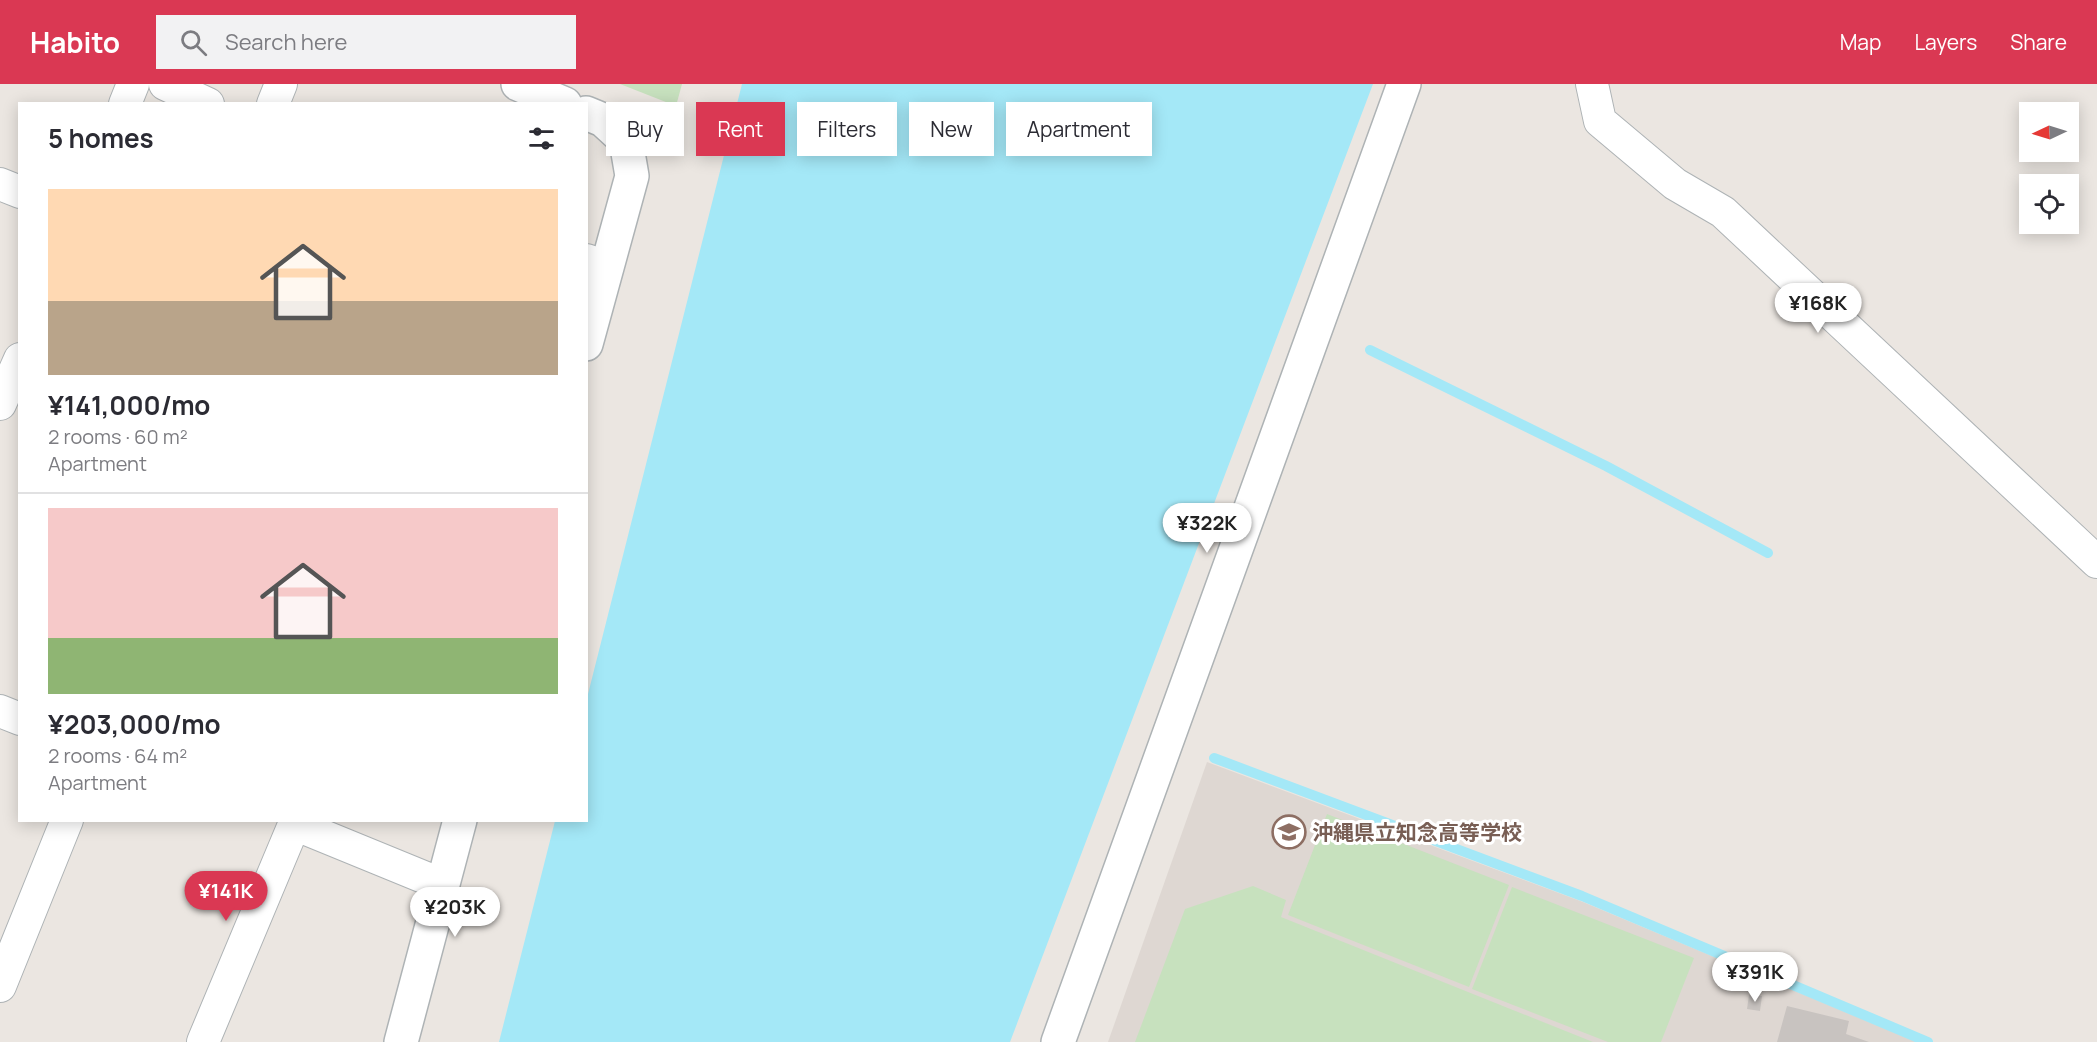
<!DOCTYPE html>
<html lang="en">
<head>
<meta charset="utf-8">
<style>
	:root { --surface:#fff; --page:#f2f2f3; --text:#2b2b33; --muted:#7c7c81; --line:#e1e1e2; --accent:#da3853 }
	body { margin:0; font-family:Manrope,"Noto Sans JP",sans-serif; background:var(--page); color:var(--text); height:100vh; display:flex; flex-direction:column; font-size:22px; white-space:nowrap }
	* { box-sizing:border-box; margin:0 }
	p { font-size:20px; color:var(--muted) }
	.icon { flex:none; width:33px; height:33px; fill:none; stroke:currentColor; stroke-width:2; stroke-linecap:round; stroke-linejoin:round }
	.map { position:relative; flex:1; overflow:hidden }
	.panel { position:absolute; left:18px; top:18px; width:570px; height:720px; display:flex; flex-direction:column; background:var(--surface); border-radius:0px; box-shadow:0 3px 15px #0003 }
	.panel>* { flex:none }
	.hud { position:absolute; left:606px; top:18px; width:570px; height:54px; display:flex; gap:12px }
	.needle { width:39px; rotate:266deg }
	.tools { position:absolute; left:2019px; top:18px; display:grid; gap:12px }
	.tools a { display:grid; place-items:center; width:60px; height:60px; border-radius:0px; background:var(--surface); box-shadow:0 3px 15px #0003; font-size:30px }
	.price { position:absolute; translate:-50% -51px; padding:0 14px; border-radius:21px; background:#fff; color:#222; font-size:20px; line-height:39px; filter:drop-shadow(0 2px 3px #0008) }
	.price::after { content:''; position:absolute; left:50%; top:36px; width:18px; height:14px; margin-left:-9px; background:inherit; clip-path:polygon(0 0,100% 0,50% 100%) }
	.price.selected { background:var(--accent); color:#fff }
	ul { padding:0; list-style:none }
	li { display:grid; align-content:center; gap:12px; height:318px; padding:0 30px }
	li+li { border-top:2px solid var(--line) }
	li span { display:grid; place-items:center; height:186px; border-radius:0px; color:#555 }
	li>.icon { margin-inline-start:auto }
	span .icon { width:108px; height:108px; fill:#fffc; stroke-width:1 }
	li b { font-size:26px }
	h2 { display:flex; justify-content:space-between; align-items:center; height:72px; padding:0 30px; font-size:26px }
	.chip { padding:0 21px; border-radius:0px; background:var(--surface); box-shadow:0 3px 15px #0003; font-size:21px; line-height:54px }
	.chip.selected { background:var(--accent); color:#fff }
	header { display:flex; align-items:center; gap:36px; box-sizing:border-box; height:84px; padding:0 30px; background:var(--accent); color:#fff }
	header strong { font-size:28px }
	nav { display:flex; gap:33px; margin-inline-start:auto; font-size:21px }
	.search { width:420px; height:54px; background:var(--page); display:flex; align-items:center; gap:15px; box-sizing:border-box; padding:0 21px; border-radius:0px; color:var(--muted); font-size:22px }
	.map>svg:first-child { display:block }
	.education { fill:#ded7d2 }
	.green { fill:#c7e1be }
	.water { fill:#a4e8f7 }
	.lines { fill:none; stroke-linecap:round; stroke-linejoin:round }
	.stream { stroke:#a4e8f7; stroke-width:10 }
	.building { fill:#c8c3c0 }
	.minor-casing { stroke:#aeb3b5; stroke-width:34 }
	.tertiary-casing { stroke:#aeb3b5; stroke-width:36 }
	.minor { stroke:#fff; stroke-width:32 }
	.tertiary { stroke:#fff; stroke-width:33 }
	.labels { text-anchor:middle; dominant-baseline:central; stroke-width:6; stroke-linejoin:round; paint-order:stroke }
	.education-label { font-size:21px; font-weight:bold; fill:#785e54; stroke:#fff; text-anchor:start }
</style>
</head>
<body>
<header>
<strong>Habito</strong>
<div class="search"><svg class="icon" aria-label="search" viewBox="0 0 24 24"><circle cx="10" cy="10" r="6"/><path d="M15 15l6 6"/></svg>Search here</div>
<nav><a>Map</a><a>Layers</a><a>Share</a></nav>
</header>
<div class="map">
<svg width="2097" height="958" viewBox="0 0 2097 958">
	<rect width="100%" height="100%" fill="#ebe6e1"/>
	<path class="education" d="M1207,678l376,140 334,140h-809z"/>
	<g class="green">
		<path d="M620,0h62l-6,22z"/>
		<path d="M1327,730l182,71 -40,102 -181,-72z"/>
		<path d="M1253,802l33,14 -5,17 312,125h-458l50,-133z"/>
		<path d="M1512,803l182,71 -33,84h-53l-136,-53z"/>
	</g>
	<path class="water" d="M742,0h631l-363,958h-511l56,-221 31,-1 1,-122z"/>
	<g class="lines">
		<g class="stream">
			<path d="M1370,266l236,116 162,87"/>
			<path d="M1214,674l368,138 346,146"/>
		</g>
	</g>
	<g class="building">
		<path d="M1749,911l13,1 -2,15 -13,-2z"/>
		<path d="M1787,922l62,15 -3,13 23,8h-92z"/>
	</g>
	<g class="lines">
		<defs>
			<g id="minor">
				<path d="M165,0l43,20"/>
				<path d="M1592,0l8,37 75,63 48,28 374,350"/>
				<path d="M125,20l8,-20"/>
				<path d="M273,20l8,-20"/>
				<path d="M0,100l20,8"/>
				<path d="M586,176l21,7"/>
				<path d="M0,320l20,-45"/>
				<path d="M0,627l20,8"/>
				<path d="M294,740l149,61"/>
				<path d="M0,902l67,-166"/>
				<path d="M203,958l93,-222"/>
			</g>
			<g id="tertiary">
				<path d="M518,0l47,20"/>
				<path d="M586,29l17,7 23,21 6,35 -46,168"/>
				<path d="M401,958l59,-222"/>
				<path d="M1058,958l346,-958"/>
			</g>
		</defs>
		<use href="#minor" class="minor-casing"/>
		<use href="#tertiary" class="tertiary-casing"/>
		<use href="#minor" class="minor"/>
		<use href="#tertiary" class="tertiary"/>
	</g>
	<defs>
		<symbol id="school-ring" viewBox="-11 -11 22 22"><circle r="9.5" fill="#fff" stroke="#8d6e63" stroke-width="1.5"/><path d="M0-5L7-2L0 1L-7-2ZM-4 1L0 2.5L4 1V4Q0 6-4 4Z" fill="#8d6e63"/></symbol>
	</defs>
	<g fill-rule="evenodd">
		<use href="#school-ring" x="1270" y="729" width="38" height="38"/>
	</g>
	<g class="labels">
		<g class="education-label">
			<text x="1312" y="748">沖縄県立知念高等学校</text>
		</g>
	</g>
</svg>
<div class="tools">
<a><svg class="needle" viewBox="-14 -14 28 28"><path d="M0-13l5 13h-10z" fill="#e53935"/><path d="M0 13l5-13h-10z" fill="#7c7c81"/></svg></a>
<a><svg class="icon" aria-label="locate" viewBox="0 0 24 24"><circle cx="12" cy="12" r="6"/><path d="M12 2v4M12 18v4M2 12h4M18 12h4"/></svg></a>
</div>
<b class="price" style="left:1818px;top:250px">¥168K</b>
<b class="price" style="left:1207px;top:470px">¥322K</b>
<b class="price selected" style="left:226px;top:838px">¥141K</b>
<b class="price" style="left:455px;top:854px">¥203K</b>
<b class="price" style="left:1755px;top:919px">¥391K</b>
<div class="hud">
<a class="chip">Buy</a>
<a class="chip selected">Rent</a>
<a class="chip">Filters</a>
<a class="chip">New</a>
<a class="chip">Apartment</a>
</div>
<section class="panel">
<h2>5 homes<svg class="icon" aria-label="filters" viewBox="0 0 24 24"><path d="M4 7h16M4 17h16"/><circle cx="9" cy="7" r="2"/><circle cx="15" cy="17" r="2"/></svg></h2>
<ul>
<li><span style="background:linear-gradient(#ffd9b3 60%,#b9a48a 0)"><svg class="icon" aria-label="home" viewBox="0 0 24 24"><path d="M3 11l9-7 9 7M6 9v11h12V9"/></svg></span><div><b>¥141,000/mo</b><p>2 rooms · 60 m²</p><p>Apartment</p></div></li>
<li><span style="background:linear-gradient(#f6c9c9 70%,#8fb573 0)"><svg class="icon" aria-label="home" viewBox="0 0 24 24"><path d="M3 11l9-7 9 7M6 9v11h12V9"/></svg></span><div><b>¥203,000/mo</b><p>2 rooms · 64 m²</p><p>Apartment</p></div></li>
</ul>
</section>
</div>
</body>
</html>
